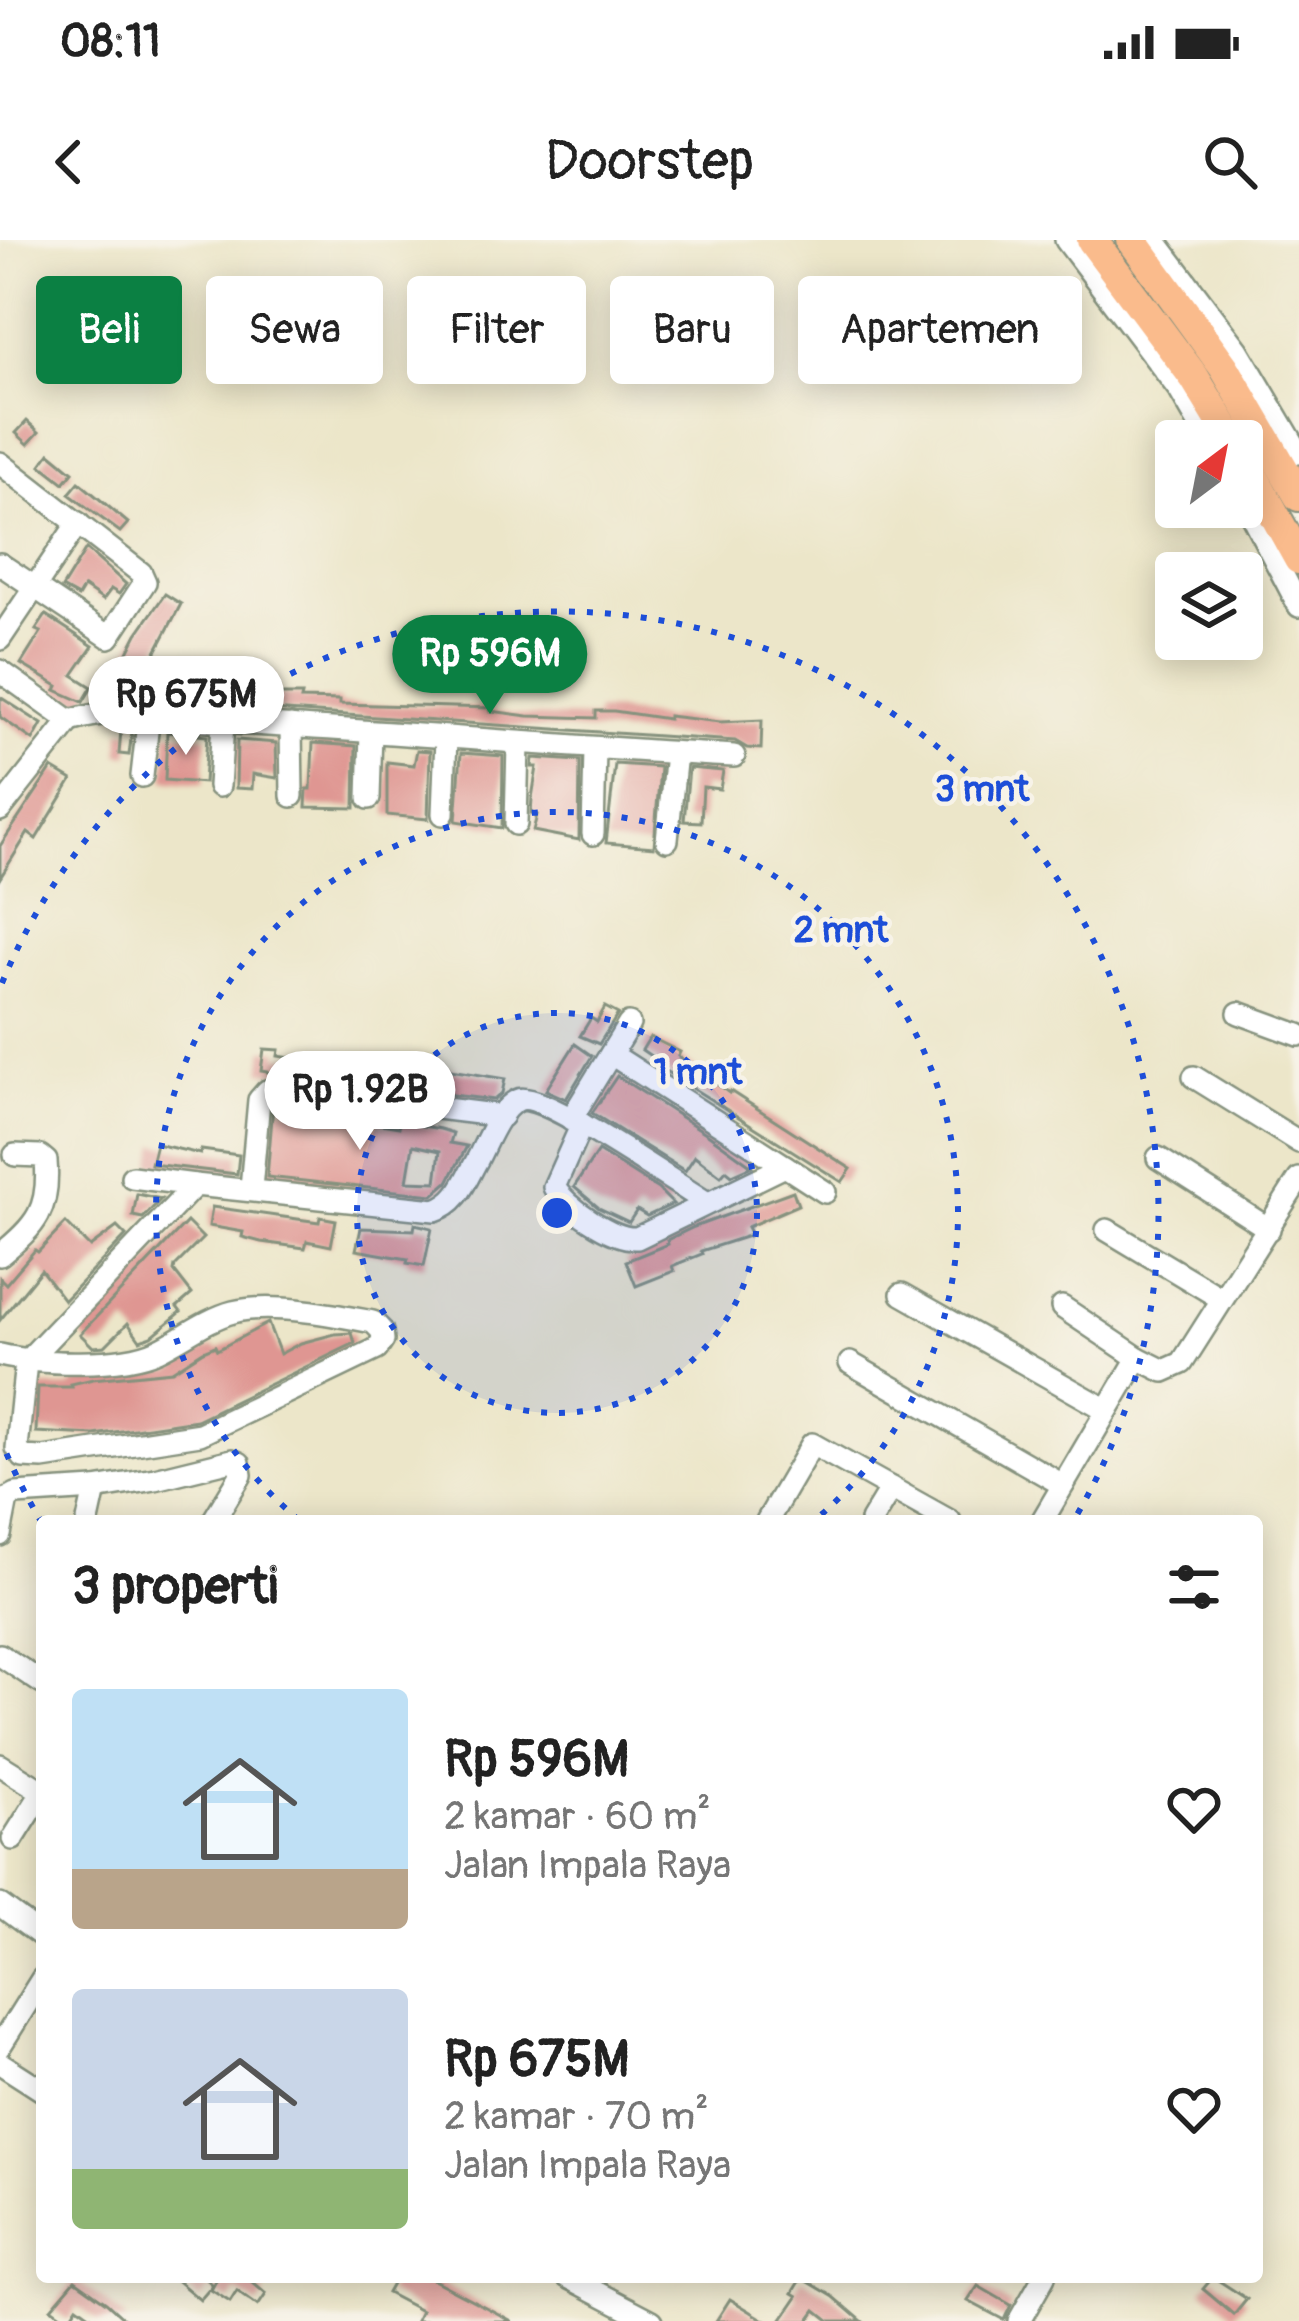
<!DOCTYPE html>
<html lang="id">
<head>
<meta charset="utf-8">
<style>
	:root { --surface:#fff; --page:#f6f6f6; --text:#222; --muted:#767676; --accent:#0b8043 }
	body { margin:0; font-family:Pangolin,sans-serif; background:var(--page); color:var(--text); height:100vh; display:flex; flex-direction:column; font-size:45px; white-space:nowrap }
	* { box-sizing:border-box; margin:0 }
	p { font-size:39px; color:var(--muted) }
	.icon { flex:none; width:66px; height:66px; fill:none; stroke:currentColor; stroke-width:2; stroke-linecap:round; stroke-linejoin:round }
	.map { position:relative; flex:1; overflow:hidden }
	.side { position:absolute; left:36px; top:1275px; width:1227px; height:768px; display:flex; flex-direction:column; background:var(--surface); border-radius:12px; box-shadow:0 6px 30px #0003 }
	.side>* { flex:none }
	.top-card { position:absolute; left:36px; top:36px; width:1227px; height:108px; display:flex; gap:24px }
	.needle { width:78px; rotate:32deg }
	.fabs { position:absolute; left:1155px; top:180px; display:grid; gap:24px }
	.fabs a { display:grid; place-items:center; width:108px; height:108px; border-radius:12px; background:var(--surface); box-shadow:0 6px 30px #0003; font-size:60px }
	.price { position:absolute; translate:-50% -102px; padding:0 27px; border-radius:42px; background:#fff; color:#222; font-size:39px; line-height:78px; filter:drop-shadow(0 3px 6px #0008) }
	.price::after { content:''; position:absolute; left:50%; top:72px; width:36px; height:27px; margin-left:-18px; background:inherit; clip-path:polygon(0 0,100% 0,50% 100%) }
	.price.active { background:var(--accent); color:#fff }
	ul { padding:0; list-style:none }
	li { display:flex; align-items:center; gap:36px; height:300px; padding:0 36px }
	li span { display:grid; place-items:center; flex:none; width:336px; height:240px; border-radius:12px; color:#555 }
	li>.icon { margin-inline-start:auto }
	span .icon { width:144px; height:144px; fill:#fffc; stroke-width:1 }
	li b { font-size:51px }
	h2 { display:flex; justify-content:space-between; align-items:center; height:144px; padding:0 36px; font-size:51px }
	.pill { padding:0 42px; border-radius:12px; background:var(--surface); box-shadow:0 6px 30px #0003; font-size:42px; line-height:108px }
	.pill.active { background:var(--accent); color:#fff }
	.status { display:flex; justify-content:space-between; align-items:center; height:84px; padding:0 60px; background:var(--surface); direction:ltr }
	.status svg { height:33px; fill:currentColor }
	header { display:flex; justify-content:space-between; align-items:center; height:156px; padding:0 36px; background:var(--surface); font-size:54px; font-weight:600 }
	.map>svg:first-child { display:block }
	.building { fill:#df9692; fill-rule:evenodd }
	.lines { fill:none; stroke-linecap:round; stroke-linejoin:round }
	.minor-casing { stroke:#86927e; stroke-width:26 }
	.highway-casing { stroke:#86927e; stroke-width:34 }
	.minor { stroke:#fff; stroke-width:21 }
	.highway { stroke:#fabb8c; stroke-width:30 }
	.ring { fill:none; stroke:#1d4ed8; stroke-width:6; stroke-dasharray:6 12 }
	.centre { fill:#1d4ed8; stroke:#f7f3e8; stroke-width:6 }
	.ring-label { font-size:36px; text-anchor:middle; font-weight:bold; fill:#1d4ed8; stroke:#f7f3e8; stroke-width:9; stroke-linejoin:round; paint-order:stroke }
</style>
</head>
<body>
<div class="status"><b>08:11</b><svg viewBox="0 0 49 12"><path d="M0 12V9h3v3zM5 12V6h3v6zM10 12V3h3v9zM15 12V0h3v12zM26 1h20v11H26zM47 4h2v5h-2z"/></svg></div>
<header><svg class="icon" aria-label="back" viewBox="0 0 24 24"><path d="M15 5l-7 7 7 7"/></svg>Doorstep<svg class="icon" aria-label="search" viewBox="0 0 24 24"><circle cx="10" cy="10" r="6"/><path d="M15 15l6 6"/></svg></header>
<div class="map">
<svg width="1299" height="2081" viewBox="0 0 1299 2081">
	<rect width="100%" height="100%" fill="#f7f3e8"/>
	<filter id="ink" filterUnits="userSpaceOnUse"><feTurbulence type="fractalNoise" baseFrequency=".00833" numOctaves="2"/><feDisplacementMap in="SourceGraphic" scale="24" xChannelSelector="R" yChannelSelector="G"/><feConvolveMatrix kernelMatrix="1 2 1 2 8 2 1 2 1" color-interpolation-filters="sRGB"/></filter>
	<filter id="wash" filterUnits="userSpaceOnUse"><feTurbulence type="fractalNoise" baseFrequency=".004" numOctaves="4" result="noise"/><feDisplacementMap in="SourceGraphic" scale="48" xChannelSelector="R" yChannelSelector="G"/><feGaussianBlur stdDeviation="2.7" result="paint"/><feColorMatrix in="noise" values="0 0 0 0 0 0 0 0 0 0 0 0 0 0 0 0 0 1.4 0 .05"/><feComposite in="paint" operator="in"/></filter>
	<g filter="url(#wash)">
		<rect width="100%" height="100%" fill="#ece6c9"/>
		<g id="blocks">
			<g class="building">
				<path d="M27,181l12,11 -11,12 -12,-11z"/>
				<path d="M50,213l23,19 -9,11 -23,-18z"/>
				<path d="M79,242l49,41 -8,9 -51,-38z"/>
				<path d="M86,309l40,35 -7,10 -8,-5 -8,11 -19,-13 -6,10 -16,-9z"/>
				<path d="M165,354l16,10 -48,91 -22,-10 26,-51z"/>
				<path d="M46,375l47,31 -20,29 19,12 -9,15 -27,-12 2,-4 -37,-22 20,-32 -5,-2z"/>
				<path d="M170,447l62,5v3h70l-1,4 39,1v4l150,4v3l38,5 68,2v-7h18l54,8v-3l52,6 42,-2 -1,29 -14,-1 -12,-7 -523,-35 -43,-5z"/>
				<path d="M0,457l42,27 -9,16 -33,-23z"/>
				<path d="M121,490l11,1 -3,24 -10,-1z"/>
				<path d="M167,492l40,4 -3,47 -39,-3z"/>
				<path d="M237,500l39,3 1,35 -24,-4 -1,15 -16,-1z"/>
				<path d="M313,503l43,3 -1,62 -49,-1 1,-18h4z"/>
				<path d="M417,510l13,1 -2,68 -41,-4v-53l27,3z"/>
				<path d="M461,513l42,3 -1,72 -46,-7z"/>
				<path d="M533,518l47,3 -1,79 -46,-9 4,-16 -6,-1 1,-16 5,-31h-5z"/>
				<path d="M615,524l45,3 -6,80 -48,-4z"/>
				<path d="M52,528l20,12 -36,59 -8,-6 -28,45v-32z"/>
				<path d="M689,528l34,3 -3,18 -17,-2 -2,35 -17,-1z"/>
				<path d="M605,767l13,7 -19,30 -19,-8 11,-18 6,4z"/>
				<path d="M650,797l30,15 -2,4 51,37 1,-2 121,78 -9,13 -183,-115 2,-4 -19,-13z"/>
				<path d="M575,804l17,12 -26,43 -20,-9z"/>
				<path d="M264,809l15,1 -1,6 39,6 42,5 2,-9 34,8 1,-5 109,18 -3,14 -8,7 -215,-26 -18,-3z"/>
				<path d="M617,836l92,59 43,31 -20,9 -6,-5 -5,6 -26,-20 -10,15 -93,-58z"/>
				<path d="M273,866l126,21 1,-5 40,7 13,4 -3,10 17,3 -19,36 -15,13 -166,-18zM413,905l27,6 -4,31 -29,-1z"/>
				<path d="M156,904l44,10 1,-4 38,5 -2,19 -86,-10z"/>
				<path d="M598,911l60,38 15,15 -26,12 -10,-6 -8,12 -30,-14 -25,-21z"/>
				<path d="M793,951l5,14 -51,22 4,8 -50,16 1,3 -30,12 2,5 -38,15 -10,-25 42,-17 -1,-4 27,-13z"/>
				<path d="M137,954l24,5 -18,19 -10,-2z"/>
				<path d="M212,967l107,15 1,-5 16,3 -5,26 -24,-5 -2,7 -44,-6 -19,-5 1,-5 -34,-6z"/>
				<path d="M187,982l16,16 -28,28 -1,5 18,23 -15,13 4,5 -29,24 -12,4 -12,-17 -23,23 -12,1 -13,-13z"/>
				<path d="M66,983l24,24 27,-20 9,9 -62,64 -23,-30 -41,50v-42l6,6 29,-34 3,2z"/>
				<path d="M415,984l17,4 -8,38 -17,-3 1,-4 -52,-9 5,-22 53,2z"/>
				<path d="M268,1083l12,31 21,-11 34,-9 17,-1 3,10 -159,77 -102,15 -58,-3 2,-45h34l-1,-3 22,-5 79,-8 31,-20 12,-5 2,4z"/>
				<path d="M173,2037h31l9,8 -13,15z"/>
				<path d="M218,2037h28l20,17 -8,12 -21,-15 -7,11 -19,-12z"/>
				<path d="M396,2037h32l84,44h-96l5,-10 -34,-18z"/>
				<path d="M1213,2037l34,22 -13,16 -31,-26z"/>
				<path d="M802,2038l32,19 28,24h-32l-14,-11 -8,11h-27l17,-25 -5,-3z"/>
				<path d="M75,2040l31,22 21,19h-29l-21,-15 -9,14 -17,-12z"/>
				<path d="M978,2046l33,19 -7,15 -36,-19z"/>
				<path d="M730,2059l36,22h-50z"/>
			</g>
		</g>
	</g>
	<g filter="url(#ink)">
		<use href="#blocks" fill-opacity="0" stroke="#86927e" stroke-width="3"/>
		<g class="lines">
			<defs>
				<g id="minor">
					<path d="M1066,0l114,151 29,50"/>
					<path d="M1155,0l83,110 61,103"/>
					<path d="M0,223l141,110 4,9 -36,55 -109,-73"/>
					<path d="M1242,257l57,109"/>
					<path d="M0,399l78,-116"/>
					<path d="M0,431l70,50c60,-19 102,-1 162,2 168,9 334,24 502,33"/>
					<path d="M291,486l1,70"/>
					<path d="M142,536l7,-62"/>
					<path d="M219,546l4,-63"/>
					<path d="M369,558l2,-66"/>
					<path d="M0,570l70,-89"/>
					<path d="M443,574l3,-76"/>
					<path d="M516,584l2,-80"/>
					<path d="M593,594l2,-84"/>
					<path d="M667,600l9,-87"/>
					<path d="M1239,773l60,22"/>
					<path d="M1194,837l105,65"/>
					<path d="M571,879l58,-95"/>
					<path d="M582,884l-28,63c12,20 59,53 83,51l148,-72 -174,-112"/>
					<path d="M1158,918l111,71"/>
					<path d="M785,926l40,26"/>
					<path d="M132,937l63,8"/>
					<path d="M251,948l8,-88 8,-9 16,-2 219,27"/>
					<path d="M1107,990l115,69"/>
					<path d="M0,1015c37,-30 50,-46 46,-94l-6,-5 -25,-1"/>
					<path d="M902,1054l205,116"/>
					<path d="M1062,1067l76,51"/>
					<path d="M0,1115c38,9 122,12 158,-5 25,-12 49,-31 75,-38 38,-10 102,3 140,10l9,9 1,9 -6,9 -177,85 -157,24 -20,-1 -6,-9 9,-86 169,-177 240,25c23,-7 30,-28 41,-48 10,-18 22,-53 42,-62 21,-11 161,86 188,102"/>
					<path d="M850,1123l213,122"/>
					<path d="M88,1281l7,-32"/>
					<path d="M767,1281l45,-77 138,77"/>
					<path d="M871,1281l20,-33"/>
					<path d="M1042,1281l96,-163 26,13 18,-8 117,-184"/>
					<path d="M0,1295l7,-36 9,-5 79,-5 60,-10 77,-19 7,3 2,12 -28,46"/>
					<path d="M0,1415l42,28"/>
					<path d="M0,1525l42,26"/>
					<path d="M13,1599l29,-46"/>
					<path d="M0,1665l42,31"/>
					<path d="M0,1806l42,-67"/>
					<path d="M0,1823l42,27"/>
					<path d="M568,2037l84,44"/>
					<path d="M1019,2081l25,-44"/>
				</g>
				<g id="highway">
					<path d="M1092,0l102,137 39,64"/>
					<path d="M1132,0l92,127 75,129"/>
					<path d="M1242,216l57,103"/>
				</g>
			</defs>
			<use href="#minor" class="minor-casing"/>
			<use href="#highway" class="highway-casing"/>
			<use href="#minor" class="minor"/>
			<use href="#highway" class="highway"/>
		</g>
	</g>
	<circle cx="557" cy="973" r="200" fill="#1d4ed8" fill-opacity=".12"/>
	<g class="ring">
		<circle cx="557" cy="973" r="200"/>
		<path d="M299 1280A401 401 0 1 1 815 1280"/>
		<path d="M42 1283A601 601 0 0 1 2 1203M2 743A601 601 0 1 1 1075 1278"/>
	</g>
	<circle cx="557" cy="973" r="18" class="centre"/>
	<g class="ring-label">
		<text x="982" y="561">3 mnt</text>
		<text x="841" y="702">2 mnt</text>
		<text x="698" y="844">1 mnt</text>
	</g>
</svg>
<div class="fabs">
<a><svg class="needle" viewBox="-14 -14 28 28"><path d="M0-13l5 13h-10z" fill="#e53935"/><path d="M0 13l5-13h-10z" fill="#767676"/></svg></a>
<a><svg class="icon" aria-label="layers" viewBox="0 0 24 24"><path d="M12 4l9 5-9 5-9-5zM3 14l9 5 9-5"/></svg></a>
</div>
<b class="price active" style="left:490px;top:477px">Rp 596M</b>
<b class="price" style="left:186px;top:518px">Rp 675M</b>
<b class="price" style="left:360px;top:913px">Rp 1.92B</b>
<div class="top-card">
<a class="pill active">Beli</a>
<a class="pill">Sewa</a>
<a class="pill">Filter</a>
<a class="pill">Baru</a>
<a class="pill">Apartemen</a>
</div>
<section class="side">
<h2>3 properti<svg class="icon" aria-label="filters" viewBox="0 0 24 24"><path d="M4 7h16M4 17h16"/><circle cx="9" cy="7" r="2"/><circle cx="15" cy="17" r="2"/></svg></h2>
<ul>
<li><span style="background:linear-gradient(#bfe0f5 75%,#b9a48a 0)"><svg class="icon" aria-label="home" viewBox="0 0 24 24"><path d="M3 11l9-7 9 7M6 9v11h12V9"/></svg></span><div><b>Rp 596M</b><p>2 kamar · 60 m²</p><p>Jalan Impala Raya</p></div><svg class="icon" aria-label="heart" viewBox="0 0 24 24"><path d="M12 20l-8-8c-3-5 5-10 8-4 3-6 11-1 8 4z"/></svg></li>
<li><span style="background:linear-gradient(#c9d6e8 75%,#8fb573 0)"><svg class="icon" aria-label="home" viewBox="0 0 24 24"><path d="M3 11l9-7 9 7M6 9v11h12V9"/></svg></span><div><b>Rp 675M</b><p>2 kamar · 70 m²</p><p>Jalan Impala Raya</p></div><svg class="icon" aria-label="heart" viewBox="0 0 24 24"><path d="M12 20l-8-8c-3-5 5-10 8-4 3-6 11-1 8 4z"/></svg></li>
</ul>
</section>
</div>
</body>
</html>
